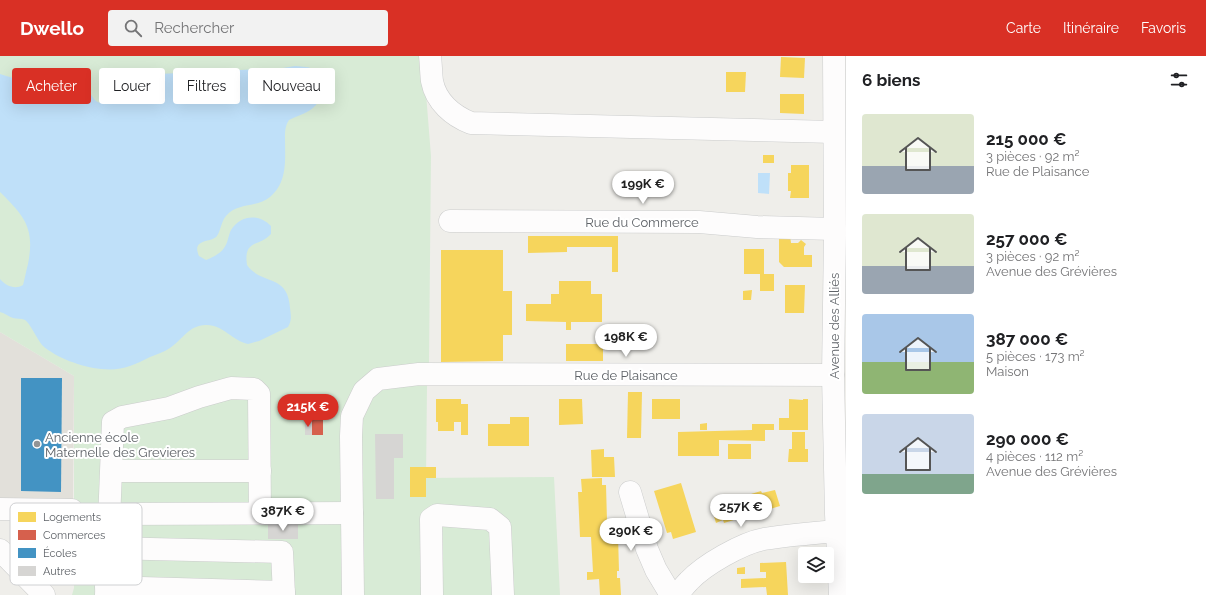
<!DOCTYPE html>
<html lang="fr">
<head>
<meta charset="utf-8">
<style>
	:root { --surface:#fff; --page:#f2f2f2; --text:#202124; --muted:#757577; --accent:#d93025 }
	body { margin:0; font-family:Raleway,sans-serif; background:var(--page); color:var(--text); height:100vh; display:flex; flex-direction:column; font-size:15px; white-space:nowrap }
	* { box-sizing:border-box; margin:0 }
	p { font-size:13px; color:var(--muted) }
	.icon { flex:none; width:22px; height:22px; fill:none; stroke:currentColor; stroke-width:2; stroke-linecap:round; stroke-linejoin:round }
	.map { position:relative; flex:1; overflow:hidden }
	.side { display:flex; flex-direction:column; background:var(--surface); width:360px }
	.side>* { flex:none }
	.banner { position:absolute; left:12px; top:12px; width:380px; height:36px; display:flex; gap:8px }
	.tools { position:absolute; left:798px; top:491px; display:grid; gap:8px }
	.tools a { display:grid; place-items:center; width:36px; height:36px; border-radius:4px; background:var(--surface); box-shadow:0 4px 16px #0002; font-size:20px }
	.price { position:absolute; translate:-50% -34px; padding:0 9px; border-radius:14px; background:#fff; color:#222; font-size:13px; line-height:26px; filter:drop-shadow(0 1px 2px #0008) }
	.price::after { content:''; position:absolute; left:50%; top:24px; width:12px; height:9px; margin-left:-6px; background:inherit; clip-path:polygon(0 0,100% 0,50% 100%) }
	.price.active { background:var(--accent); color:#fff }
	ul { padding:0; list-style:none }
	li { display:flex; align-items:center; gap:12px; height:100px; padding:0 16px }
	li span { display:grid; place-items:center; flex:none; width:112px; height:80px; border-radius:4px; color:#555 }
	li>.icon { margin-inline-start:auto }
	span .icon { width:48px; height:48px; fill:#fffc; stroke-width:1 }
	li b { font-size:17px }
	h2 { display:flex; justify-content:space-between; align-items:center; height:48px; padding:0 16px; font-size:17px }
	.pill { padding:0 14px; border-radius:4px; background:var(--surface); box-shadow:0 4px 16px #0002; font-size:14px; line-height:36px }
	.pill.active { background:var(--accent); color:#fff }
	header { display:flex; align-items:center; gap:24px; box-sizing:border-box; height:56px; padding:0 20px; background:var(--accent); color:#fff }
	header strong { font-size:19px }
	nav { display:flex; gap:22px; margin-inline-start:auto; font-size:14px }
	.search { width:280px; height:36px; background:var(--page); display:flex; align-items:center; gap:10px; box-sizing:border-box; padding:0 14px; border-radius:4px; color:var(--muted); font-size:15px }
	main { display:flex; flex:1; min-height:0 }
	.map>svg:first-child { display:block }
	.education { fill:#e2e0da }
	.green { fill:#d8ebd6 }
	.water { fill:#bfe0f9 }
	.homes { fill:#f6d55c }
	.shops { fill:#d6604d }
	.schools { fill:#4393c3 }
	.building { fill:#d6d5d3 }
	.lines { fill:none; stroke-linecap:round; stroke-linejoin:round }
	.minor-casing { stroke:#cbcccc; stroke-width:23 }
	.minor { stroke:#fdfcfc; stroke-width:22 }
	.poi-dot { fill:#919496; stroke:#fff; stroke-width:1.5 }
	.labels { text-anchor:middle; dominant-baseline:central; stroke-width:4; stroke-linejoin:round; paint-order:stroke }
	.street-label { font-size:13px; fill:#5f6368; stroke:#fff }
	.poi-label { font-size:13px; fill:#5f6368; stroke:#fff; text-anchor:start }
	.key { fill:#fff; stroke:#cfd0d2; stroke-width:1 }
	.key-label { font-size:11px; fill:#5f6368 }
</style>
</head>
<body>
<header>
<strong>Dwello</strong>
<div class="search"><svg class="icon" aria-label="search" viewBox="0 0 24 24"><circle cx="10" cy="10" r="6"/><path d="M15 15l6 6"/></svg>Rechercher</div>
<nav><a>Carte</a><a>Itinéraire</a><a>Favoris</a></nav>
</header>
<main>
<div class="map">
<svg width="846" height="539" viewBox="0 0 846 539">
	<rect width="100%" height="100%" fill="#efeeea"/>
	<path class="education" d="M0,276l74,44 -1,124h-73z"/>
	<path class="green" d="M0,0h423l8,100 -2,206 -2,25 -1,91 128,-1 6,118h-488l2,-7v-212l-74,-44z"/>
	<g class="water">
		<path d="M295,10c17,1 27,2 26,21 -1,7 -1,13 -5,18 -7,8 -19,11 -27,15 -4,6 -4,12 -4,18 0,21 3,44 -15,59 -13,11 -32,5 -44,19 -5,6 -5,14 -9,20 -5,7 -26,2 -18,20l7,4c7,-3 14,-6 18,-12 4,-5 4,-12 7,-18 9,-15 28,-17 40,-4v8c-11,13 -28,5 -24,31 15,21 41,8 43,43 1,8 2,12 -2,19l-29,14 -11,3c-15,-3 -25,-19 -41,-19 -17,-1 -24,14 -37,23 -6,4 -13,6 -20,9 -18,9 -28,14 -49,12 -19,-2 -45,-11 -59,-24 -5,-6 -12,-22 -17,-25 -4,-2 -8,-1 -12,-2 -4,-1 -8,-5 -13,-6v-33c6,7 15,11 23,6 2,-7 3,-14 5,-21 7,-36 -3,-47 -28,-72v-118c17,5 33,11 51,12 4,0 8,1 12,0 6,-1 12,-5 18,-3 10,4 10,20 21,20 8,0 11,-7 9,-15l7,-7 41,-7 104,-5h14z"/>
		<path d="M758,117h12l-1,21 -11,-1z"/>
	</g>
	<g class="homes">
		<path d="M781,1l24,1 -1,20 -24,-1z"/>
		<path d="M726,16h20l-1,20h-19z"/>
		<path d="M780,38h24v20l-24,-1z"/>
		<rect x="763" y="99" width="11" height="8"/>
		<path d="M791,109h18v33h-19l1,-7h-3v-18h3z"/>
		<path d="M779,179h11l1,8h7l3,-3 5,4 -2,3v8h8v12h-28l-5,-5z"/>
		<path d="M528,180h90v36h-6v-25h-45v5l-39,1z"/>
		<path d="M744,193h20v25h10v17h-14v-17h-16z"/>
		<path d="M441,194h62v41h9v44h-9v26l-62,1z"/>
		<path d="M559,225h32v13h11v28h-31v8h-5v-8l-40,-1v-17h25v-10h8z"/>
		<path d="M785,229h20l-1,28h-19z"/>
		<path d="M752,234l-1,10h-8v-9z"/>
		<rect x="566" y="288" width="37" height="17"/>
		<path d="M628,336h14l-1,46h-14z"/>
		<path d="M436,343h25v5h7v31h-7v-13h-7v9h-16v-9h-2z"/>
		<path d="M559,343h23l1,25 -24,1z"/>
		<rect x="652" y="343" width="28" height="20"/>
		<path d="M789,343l14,1v-1h5v31h-29v-12h10z"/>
		<path d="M510,361h19v29h-41v-22h22z"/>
		<path d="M707,367v7h-7v-6z"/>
		<path d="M752,368h22v6h-9v11l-46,-1v16h-41v-24l74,-2z"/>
		<path d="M792,376h13v17h3v13h-20l1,-13h3z"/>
		<rect x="728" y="388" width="23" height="15"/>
		<path d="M604,393v8h10l1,20h-23l-1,-27z"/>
		<path d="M410,411h26v11h-10v19h-16z"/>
		<path d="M602,422v7h4l1,36h-2l1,15 12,-1 1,36h-2v7h3l1,17h-21l-1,-16 -12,1v-8h6l-2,-35h-11l-2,-45h4l-1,-13z"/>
		<path d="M681,427l15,49 -23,7 -2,-7 -4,1 -13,-42z"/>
		<path d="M775,434l5,16 -56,17 -1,-3 -7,3 -5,-17 50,-15 1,2z"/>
		<path d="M786,506l2,33h-21l-1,-8 -25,1v-9l25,-1v-6h-6v-9z"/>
		<path d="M745,511v7h-8v-6z"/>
	</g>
	<rect class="shops" x="312" y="364" width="11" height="15"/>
	<path class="schools" d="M21,322h41l-1,114 -40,-1z"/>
	<g class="building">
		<rect x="305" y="364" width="7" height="15"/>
		<path d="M375,378h28v24h-9v41h-18z"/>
		<rect x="268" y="468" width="30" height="15"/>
	</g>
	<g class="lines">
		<defs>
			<g id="minor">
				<path d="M430,0c1,8 1,17 2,25 4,21 21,35 39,42l363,9"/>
				<path d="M834,0l1,179 -2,140 3,139 4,81"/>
				<path d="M450,165l249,1 58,5 78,2"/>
				<path d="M112,415h148"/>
				<path d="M630,436l17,57 9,21 15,25"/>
				<path d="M0,453l72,1"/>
				<path d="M110,458l242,-1"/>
				<path d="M108,492l174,4 2,43"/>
				<path d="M0,494l44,45"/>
				<path d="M106,531l178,5"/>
				<path d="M106,539l7,-173 9,-5 47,-9 30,-11 32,-9 23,1 5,5 1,119"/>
				<path d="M353,539l-2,-159 1,-20 12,-25 14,-12 41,-5 414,1"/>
				<path d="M432,539l-1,-76 6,-4 53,4 10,8 3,68"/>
				<path d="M677,539c4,-5 8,-10 12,-14 15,-16 53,-38 75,-42 24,-4 49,-6 73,-8"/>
			</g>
		</defs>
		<use href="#minor" class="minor-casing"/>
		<use href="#minor" class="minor"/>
	</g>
	<circle class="poi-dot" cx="37" cy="388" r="4"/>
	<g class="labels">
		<g class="street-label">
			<text x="642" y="166">Rue du Commerce</text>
			<text transform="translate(834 270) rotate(-90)">Avenue des Alliés</text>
			<text x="626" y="319">Rue de Plaisance</text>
		</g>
		<g class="poi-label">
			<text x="45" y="381">Ancienne école<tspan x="45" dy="15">Maternelle des Grevieres</tspan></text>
		</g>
	</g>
	<rect x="10" y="447" width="132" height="82" rx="6" class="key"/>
	<rect x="18" y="456" width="18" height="10" fill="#f6d55c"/>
	<rect x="18" y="474" width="18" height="10" fill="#d6604d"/>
	<rect x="18" y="492" width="18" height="10" fill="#4393c3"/>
	<rect x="18" y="510" width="18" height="10" fill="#d6d5d3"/>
	<g class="key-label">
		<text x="43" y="465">Logements</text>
		<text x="43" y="483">Commerces</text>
		<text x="43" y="501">Écoles</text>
		<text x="43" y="519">Autres</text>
	</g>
</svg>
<div class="tools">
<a><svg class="icon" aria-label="layers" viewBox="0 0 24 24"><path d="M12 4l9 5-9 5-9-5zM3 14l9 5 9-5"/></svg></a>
</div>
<b class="price" style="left:643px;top:149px">199K €</b>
<b class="price" style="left:626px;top:302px">198K €</b>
<b class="price active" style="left:308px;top:372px">215K €</b>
<b class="price" style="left:741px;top:472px">257K €</b>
<b class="price" style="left:283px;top:476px">387K €</b>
<b class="price" style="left:631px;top:496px">290K €</b>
<div class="banner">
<a class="pill active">Acheter</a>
<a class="pill">Louer</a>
<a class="pill">Filtres</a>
<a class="pill">Nouveau</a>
</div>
</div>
<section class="side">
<h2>6 biens<svg class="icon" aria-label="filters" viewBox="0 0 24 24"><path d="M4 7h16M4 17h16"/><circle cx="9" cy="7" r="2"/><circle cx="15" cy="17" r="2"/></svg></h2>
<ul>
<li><span style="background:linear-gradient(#dfe7d0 65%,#9aa5b1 0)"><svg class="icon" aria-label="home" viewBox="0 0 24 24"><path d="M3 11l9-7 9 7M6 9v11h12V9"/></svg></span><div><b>215 000 €</b><p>3 pièces · 92 m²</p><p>Rue de Plaisance</p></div></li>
<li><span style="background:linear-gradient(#dfe7d0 65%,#9aa5b1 0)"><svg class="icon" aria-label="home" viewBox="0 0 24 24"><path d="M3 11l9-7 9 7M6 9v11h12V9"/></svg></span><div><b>257 000 €</b><p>3 pièces · 92 m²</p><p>Avenue des Grévières</p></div></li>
<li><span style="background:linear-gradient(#a9c7e8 60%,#8fb573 0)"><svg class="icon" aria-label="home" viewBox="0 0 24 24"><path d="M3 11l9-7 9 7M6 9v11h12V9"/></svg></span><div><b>387 000 €</b><p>5 pièces · 173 m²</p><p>Maison</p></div></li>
<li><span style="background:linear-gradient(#c9d6e8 75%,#7fa58c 0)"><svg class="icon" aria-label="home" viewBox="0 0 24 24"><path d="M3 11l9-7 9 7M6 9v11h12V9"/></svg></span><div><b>290 000 €</b><p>4 pièces · 112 m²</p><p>Avenue des Grévières</p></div></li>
</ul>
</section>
</main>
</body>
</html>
